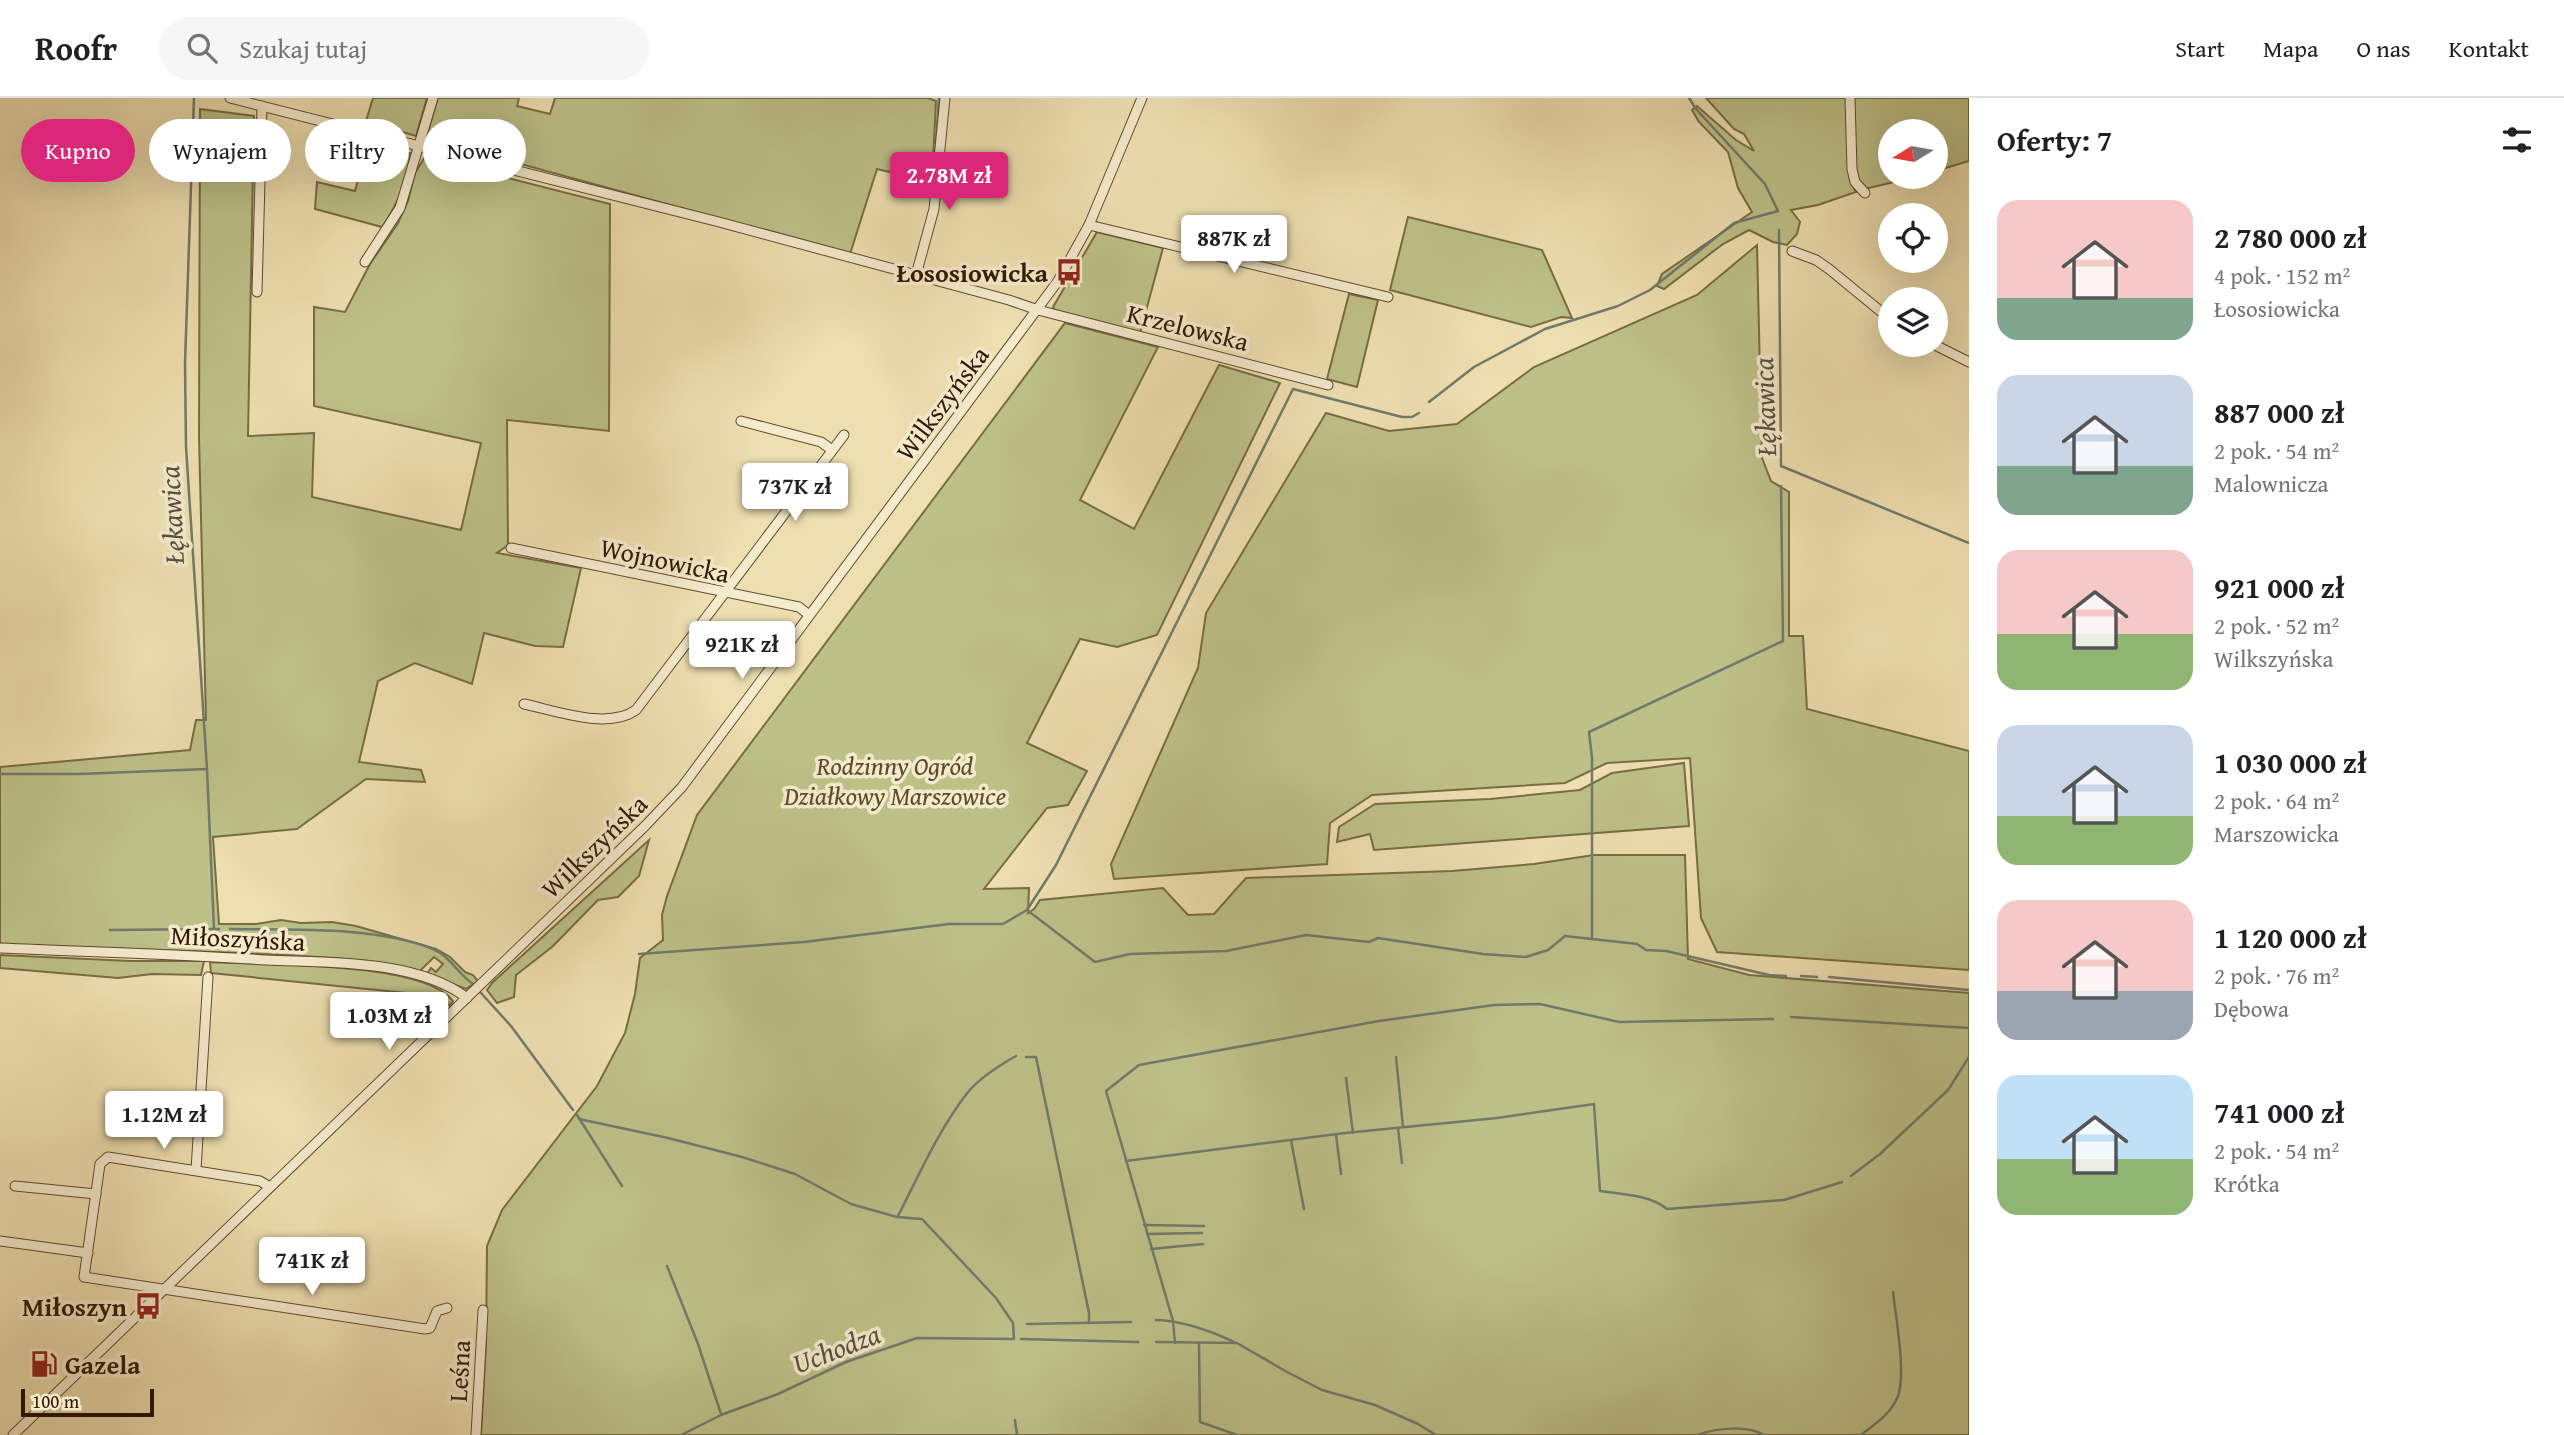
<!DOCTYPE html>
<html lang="pl">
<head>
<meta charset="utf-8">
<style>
	:root { --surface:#fff; --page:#f6f6f6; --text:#202124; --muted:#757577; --line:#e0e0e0; --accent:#db2777 }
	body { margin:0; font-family:"Gentium Book Plus",serif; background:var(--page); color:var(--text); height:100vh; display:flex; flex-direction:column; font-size:26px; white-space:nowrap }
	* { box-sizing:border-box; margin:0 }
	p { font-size:23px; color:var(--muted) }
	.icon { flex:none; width:38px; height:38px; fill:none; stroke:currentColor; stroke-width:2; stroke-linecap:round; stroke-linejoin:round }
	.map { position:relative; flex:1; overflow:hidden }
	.panel { display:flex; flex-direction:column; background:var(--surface); width:595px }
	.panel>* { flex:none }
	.hud { position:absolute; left:21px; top:21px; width:665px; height:63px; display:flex; gap:14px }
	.needle { width:46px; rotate:259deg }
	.fabs { position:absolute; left:1878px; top:21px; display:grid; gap:14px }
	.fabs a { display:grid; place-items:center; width:70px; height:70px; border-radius:50%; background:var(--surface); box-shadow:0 7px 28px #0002; font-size:35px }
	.scale { position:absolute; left:21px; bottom:18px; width:133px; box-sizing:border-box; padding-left:7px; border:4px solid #321901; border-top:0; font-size:19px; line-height:24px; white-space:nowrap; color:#321901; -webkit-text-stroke:5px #f4eacc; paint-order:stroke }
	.price { position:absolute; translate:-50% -60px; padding:0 16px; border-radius:7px; background:#fff; color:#222; font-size:23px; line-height:46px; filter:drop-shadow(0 2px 4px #0008) }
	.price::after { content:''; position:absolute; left:50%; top:42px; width:21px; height:16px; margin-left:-10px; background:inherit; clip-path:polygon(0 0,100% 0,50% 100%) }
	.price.active { background:var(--accent); color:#fff }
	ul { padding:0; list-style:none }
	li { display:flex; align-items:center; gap:21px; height:175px; padding:0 28px }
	li span { display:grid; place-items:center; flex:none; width:196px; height:140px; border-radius:21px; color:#555 }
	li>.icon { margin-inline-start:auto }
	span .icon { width:84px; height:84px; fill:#fffc; stroke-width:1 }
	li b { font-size:30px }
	h2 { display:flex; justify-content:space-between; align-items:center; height:84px; padding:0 28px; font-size:30px }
	.tag { padding:0 24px; border-radius:32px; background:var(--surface); box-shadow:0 7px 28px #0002; font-size:24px; line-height:63px }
	.tag.active { background:var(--accent); color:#fff }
	header { display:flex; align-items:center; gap:42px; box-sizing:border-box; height:98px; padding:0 35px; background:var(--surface); border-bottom:2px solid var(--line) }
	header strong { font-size:33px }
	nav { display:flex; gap:38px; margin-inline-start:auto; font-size:24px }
	.search { width:490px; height:63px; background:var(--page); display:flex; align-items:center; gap:18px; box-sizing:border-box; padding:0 24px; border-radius:38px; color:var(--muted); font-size:26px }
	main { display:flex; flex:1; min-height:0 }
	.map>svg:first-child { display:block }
	.green { fill:#bdc188; stroke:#786d44; stroke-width:2 }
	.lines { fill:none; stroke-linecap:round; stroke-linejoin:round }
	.stream { stroke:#717b6b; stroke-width:2.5 }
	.minor-casing { stroke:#614a2d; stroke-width:11 }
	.minor { stroke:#f4eacc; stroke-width:9 }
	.labels { text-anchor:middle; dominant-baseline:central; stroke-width:7; stroke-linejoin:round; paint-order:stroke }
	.poi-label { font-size:26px; font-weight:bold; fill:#321901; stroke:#f4eacc; text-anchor:end }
	.street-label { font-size:26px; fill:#321901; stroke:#f4eacc }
	.park-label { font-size:26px; font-style:italic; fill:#5c4b2a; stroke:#f4eacc }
	.water-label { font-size:28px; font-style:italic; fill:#57523f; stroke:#f4eacc }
</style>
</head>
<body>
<header>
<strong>Roofr</strong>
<div class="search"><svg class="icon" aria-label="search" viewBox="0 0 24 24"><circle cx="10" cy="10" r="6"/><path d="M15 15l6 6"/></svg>Szukaj tutaj</div>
<nav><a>Start</a><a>Mapa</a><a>O nas</a><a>Kontakt</a></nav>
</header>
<main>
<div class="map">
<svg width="1969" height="1337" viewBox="0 0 1969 1337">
	<rect width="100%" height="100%" fill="#eedfb0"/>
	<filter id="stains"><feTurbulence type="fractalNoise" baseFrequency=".00286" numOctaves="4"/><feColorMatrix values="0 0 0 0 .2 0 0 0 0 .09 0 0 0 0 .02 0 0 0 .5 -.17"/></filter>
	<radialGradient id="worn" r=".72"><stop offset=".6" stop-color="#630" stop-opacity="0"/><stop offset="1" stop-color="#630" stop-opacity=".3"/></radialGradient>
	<g class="green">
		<path d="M373,0h54l-11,38 -50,-15z"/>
		<path d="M438,0h81l-2,8 33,8 5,-16h373l8,3 -4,81 -55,-13 -27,85 -424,-116z"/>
		<path d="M1706,0h140l4,83 6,11 -38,13 -27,5 9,12 -3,12 -10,11 -14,-3 -24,-12 -26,14 -59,45 -7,-3 5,-12 90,-62 -14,-24 -10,-36 -29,-30 -7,-12 5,-4 39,34 18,11 -10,-17 -10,-5z"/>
		<path d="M1852,0h117v63l-33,10v-40h-46v46h25l-50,12 -8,-7z"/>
		<path d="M200,11l54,7 -6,320 66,-3 -2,64 149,33 20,-87 -167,-37v-99l31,5 25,-48 28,-41 10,-22 7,-28 10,-16 185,47 -1,227 -102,-11 1,125 -11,8 84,15 -18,79 -28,-1 -51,-13 -12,51 -57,-21 -37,18 -19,81 62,8 4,12 -59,-3 -69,50 -84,8 6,87h37l25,-4 20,3 31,-1 24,4 80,23 14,8 15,15 8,3 5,6 -12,8 -39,-15 4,-6 5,4 7,-8 -9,-7 -15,15 -51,-11 -34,-3c-111,-7 -223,-9 -334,-14v-177l190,-17 6,-30h10l-7,-283z"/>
		<path d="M368,45l42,10c-1,27 -13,52 -28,74l-67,-18 2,-27 38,9z"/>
		<path d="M1408,119l134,33 30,68 -11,-1 -30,10 -141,-37z"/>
		<path d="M1097,134l66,16 -23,85 -85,-23 -2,-3z"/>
		<path d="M1757,147l5,213 9,23 18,11v144h14l4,73 162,42v219l-252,-18 -16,-34 -11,-160 -83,5 -42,20 -193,12 -42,28 -3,41 -213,15 -3,-15 87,-196 8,-55 120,-200 63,18 68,-7 77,-57 163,-72z"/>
		<path d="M1349,196l29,6 -21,87 -30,-8z"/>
		<path d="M1065,225l93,24 -78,153 54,29 85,-164 61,18 -123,252 -40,12 -37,-8 -53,104 60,28 -19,34 -21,3 -63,81 45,-1 -1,25 6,-4 6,-9 123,-12 25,27 26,-1 32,-36 206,-7 82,-7 60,-9h91l3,104 61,16 220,18v442h-1488l5,-92 1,-97 15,-36 95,-124 28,-53 10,-39 5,-36 23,-18 -1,-25 5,-19 30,-81z"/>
		<path d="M1684,665l5,63 -315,24 -4,-16 -33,8 2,-15 36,-23 115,-5 90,-9 32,-17z"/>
		<path d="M649,742l-10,36 -21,21 -20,3 -46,47 -36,28 -2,22 -17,6 -10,-13 5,-7z"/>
		<path d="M0,857l131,6h73l-3,14 -49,-1 -34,4 -118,-10z"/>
		<path d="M210,864c51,3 213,-1 243,39l-3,5 -3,-4 -21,-7 -215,-22z"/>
	</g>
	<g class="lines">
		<g class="stream">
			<path d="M194,0l-9,265 1,84 21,322 7,160"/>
			<path d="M936,44l3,-44"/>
			<path d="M1779,132l2,236 188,77"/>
			<path d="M1429,304l45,-35 71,-38 73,-23 32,-16 84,-67 44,-12 -13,-27 -69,-75 -7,-11"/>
			<path d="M0,676h79l128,-5"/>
			<path d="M1027,812l29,-45 237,-476 109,28h10l7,-4"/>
			<path d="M230,831c59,1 148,-3 203,20 17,7 25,25 40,35"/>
			<path d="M110,832l109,-1"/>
			<path d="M1592,841v-181l-3,-26 194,-91 -2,-155"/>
			<path d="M639,856l165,-12 145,-18h54l24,-14 68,52 35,-8 96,-3 80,-16 63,7 9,-4 105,16 43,3 22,-7 17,-14 72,8 9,6 20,1 103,24 17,1"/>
			<path d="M1801,878l16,1"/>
			<path d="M1829,879l140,13"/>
			<path d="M481,895l30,33 62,84"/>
			<path d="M1791,919l178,11"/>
			<path d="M1026,959h10l53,256v9"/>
			<path d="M1396,959l7,70"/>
			<path d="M1346,980l7,55"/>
			<path d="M577,1017l45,71"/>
			<path d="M579,1021l89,19 74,19 53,17 56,30 46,13 25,2 74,79 17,25 1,16 -97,-1 -71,24 -68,32 -57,21 -40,20"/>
			<path d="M1398,1030l4,35"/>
			<path d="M1336,1037l5,39"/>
			<path d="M1291,1042l13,69"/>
			<path d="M1126,1063l219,-28 152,-15 97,-14 6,87c21,3 51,4 67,18l117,-9 58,-18"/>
			<path d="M1851,1078l29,-22 68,-64 21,-33"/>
			<path d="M898,1118c21,-41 41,-87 70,-124 12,-14 32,-27 48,-36"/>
			<path d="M1144,1127l60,1"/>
			<path d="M1147,1136l55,-1"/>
			<path d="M1151,1151l52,-5"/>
			<path d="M667,1168l31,78 23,70"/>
			<path d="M1156,1222c28,1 53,10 78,22"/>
			<path d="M1027,1226l104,-2"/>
			<path d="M1021,1241l117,3"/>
			<path d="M1156,1244l81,1 50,29 35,18 53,15 43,19 18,11"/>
			<path d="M1175,1245l-2,-22 -67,-230 33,-26 240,-44 115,-16 46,-1 79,18 154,-3"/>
			<path d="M1199,1245l1,79 37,13"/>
			<path d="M1015,1322l2,15"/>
			<path d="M1698,1337c17,-7 50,-10 66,0"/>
			<path d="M1861,1337c14,-11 30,-21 37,-39 8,-23 -2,-78 -5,-104"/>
		</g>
		<defs>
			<g id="minor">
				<path d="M230,0l489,124 290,78 29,10 290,75"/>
				<path d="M1850,0l2,71 3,13 10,11"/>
				<path d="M1089,127l299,72"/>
				<path d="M1792,153l24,9 13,9 61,50"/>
				<path d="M365,164l35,-54 33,-110"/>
				<path d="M916,177l18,-66 11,-111"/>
				<path d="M257,194l5,-186"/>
				<path d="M1935,247l34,17"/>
				<path d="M741,323l80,21 11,8"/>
				<path d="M511,450l288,59 10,8"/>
				<path d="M524,606c33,7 84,26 112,6l208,-275"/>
				<path d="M0,850c89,4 177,6 266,12 61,3 150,-1 201,38"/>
				<path d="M196,1072l12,-193"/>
				<path d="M15,1088l81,8"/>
				<path d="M270,1089l-10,-6 -152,-24 -8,7 -16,113 341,52 5,-1 7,-17 10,-3"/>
				<path d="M0,1143l88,12"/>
				<path d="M13,1337l632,-609 37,-39 376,-506 31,-56 53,-127"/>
				<path d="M476,1337l7,-125"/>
			</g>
		</defs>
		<use href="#minor" class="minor-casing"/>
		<use href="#minor" class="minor"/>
	</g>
	<defs>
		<symbol id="bus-bare" viewBox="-9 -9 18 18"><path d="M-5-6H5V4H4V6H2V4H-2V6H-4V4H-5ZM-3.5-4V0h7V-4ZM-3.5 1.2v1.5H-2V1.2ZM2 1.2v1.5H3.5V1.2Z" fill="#8f2418" stroke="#f4eacc" stroke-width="2.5" paint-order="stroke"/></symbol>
		<symbol id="fuel-bare" viewBox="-9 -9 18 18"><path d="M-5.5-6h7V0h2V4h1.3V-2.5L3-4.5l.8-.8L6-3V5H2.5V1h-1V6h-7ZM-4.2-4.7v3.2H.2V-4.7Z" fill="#8f2418" stroke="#f4eacc" stroke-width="2.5" paint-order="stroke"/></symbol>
	</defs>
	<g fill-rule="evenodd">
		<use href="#bus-bare" x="1050" y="155" width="38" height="38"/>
		<use href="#bus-bare" x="129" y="1189" width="38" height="38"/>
		<use href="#fuel-bare" x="25" y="1247" width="38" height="38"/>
	</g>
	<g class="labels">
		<g class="poi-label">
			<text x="1048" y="174">Łososiowicka</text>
			<text x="127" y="1208">Miłoszyn</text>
			<text x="65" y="1266" text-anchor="start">Gazela</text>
		</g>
		<g class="street-label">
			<text transform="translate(1188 229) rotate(14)">Krzelowska</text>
			<text transform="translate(942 305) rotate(-53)">Wilkszyńska</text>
			<text transform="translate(665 462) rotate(12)">Wojnowicka</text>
			<text transform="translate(594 748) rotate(-44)">Wilkszyńska</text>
			<text transform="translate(238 840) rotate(3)">Miłoszyńska</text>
			<text transform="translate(459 1273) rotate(-87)">Leśna</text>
		</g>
		<g class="park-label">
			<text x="895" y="667">Rodzinny Ogród<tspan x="895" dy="30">Działkowy Marszowice</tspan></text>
		</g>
		<g class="water-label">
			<text transform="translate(1764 309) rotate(-92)">Łękawica</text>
			<text transform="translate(171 417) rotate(-93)">Łękawica</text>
			<text transform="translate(836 1250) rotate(-21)">Uchodza</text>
		</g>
	</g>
	<rect width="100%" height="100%" filter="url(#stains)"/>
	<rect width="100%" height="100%" fill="url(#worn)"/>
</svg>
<div class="fabs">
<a><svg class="needle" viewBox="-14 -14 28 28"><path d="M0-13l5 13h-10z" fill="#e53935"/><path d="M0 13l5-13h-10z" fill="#757577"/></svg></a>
<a><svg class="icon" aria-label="locate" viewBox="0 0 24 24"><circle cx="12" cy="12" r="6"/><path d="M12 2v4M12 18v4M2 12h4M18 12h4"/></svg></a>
<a><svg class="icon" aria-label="layers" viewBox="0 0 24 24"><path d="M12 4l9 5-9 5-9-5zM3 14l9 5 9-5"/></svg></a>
</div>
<div class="scale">100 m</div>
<b class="price active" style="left:949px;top:114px">2.78M zł</b>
<b class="price" style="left:1234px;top:177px">887K zł</b>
<b class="price" style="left:795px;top:425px">737K zł</b>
<b class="price" style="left:742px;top:583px">921K zł</b>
<b class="price" style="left:389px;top:954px">1.03M zł</b>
<b class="price" style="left:164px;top:1053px">1.12M zł</b>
<b class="price" style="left:312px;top:1199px">741K zł</b>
<div class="hud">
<a class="tag active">Kupno</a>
<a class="tag">Wynajem</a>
<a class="tag">Filtry</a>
<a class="tag">Nowe</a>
</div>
</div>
<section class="panel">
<h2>Oferty: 7<svg class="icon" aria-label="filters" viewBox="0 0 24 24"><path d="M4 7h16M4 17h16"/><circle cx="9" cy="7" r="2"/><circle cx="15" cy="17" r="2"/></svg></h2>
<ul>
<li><span style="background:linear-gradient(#f6c9c9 70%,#7fa58c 0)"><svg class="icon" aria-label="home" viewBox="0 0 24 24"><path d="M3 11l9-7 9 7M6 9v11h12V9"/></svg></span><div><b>2 780 000 zł</b><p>4 pok. · 152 m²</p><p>Łososiowicka</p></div></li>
<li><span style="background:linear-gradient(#c9d6e8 65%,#7fa58c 0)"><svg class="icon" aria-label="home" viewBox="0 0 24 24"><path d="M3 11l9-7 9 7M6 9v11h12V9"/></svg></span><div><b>887 000 zł</b><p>2 pok. · 54 m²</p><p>Malownicza</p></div></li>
<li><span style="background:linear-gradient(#f6c9c9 60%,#8fb573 0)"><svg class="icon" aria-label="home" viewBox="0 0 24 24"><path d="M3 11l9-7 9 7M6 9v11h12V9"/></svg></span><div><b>921 000 zł</b><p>2 pok. · 52 m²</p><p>Wilkszyńska</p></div></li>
<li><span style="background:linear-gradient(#c9d6e8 65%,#8fb573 0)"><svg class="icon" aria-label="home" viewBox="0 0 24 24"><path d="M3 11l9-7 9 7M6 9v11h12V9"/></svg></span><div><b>1 030 000 zł</b><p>2 pok. · 64 m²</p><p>Marszowicka</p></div></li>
<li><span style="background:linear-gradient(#f6c9c9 65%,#9aa5b1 0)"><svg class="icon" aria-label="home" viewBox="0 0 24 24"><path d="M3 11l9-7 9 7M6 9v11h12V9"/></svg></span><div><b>1 120 000 zł</b><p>2 pok. · 76 m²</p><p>Dębowa</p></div></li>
<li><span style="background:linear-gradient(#bfe0f5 60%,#8fb573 0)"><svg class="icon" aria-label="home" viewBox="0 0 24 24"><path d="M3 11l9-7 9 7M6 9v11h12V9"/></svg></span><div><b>741 000 zł</b><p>2 pok. · 54 m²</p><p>Krótka</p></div></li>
</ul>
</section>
</main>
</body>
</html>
